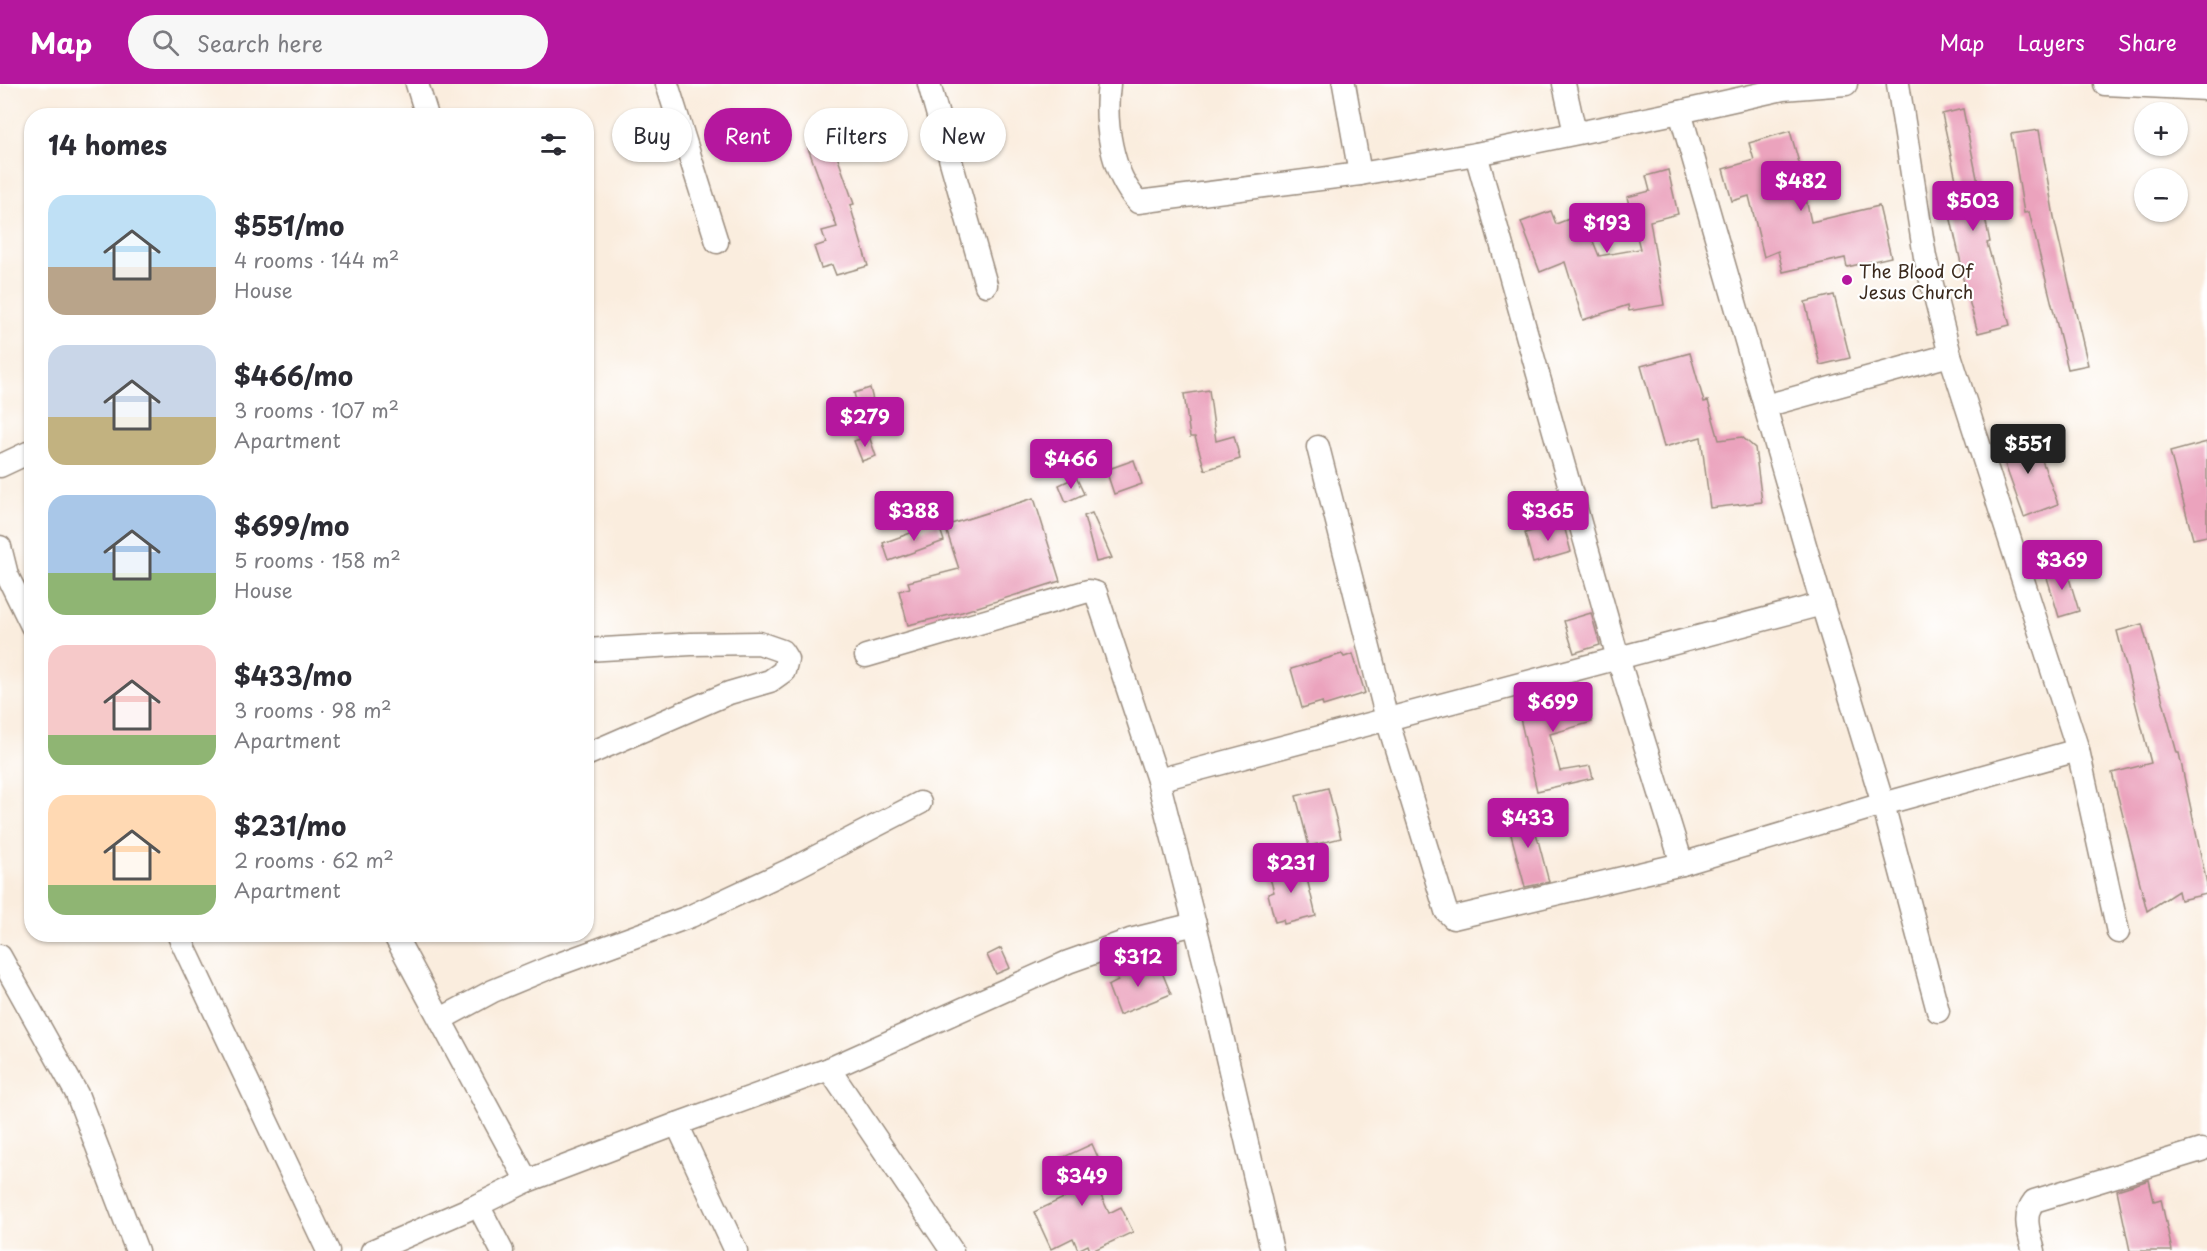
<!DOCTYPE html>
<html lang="en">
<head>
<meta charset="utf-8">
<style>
	:root { --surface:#fff; --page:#f7f7f7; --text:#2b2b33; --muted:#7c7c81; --accent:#b5179e }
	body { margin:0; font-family:"Playpen Sans",sans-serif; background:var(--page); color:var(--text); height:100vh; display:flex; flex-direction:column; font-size:22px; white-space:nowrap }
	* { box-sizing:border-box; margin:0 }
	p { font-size:20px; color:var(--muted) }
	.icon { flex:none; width:33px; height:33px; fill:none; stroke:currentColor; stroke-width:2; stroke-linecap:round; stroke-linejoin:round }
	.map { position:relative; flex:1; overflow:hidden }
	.details { position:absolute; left:24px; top:24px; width:570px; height:834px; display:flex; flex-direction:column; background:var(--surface); border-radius:24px; box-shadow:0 2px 4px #0004 }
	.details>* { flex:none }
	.hud { position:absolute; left:612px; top:24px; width:570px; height:54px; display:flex; gap:12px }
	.buttons { position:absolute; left:2134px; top:18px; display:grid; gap:12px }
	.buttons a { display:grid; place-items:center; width:54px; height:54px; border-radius:50%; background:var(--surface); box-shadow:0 2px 4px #0004; font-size:30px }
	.price { position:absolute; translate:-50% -51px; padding:0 14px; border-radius:6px; background:var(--accent); color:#fff; font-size:20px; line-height:39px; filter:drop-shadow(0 2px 3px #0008) }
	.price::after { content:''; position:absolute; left:50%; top:36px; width:18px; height:14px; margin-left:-9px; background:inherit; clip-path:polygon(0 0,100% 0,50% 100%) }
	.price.on { background:#222; color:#fff }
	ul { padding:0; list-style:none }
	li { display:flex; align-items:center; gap:18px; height:150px; padding:0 24px }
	li span { display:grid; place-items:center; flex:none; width:168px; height:120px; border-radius:18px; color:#555 }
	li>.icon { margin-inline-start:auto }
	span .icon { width:72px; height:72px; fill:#fffc; stroke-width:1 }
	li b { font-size:26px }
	h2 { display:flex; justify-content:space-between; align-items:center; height:72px; padding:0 24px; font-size:26px }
	.pill { padding:0 21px; border-radius:27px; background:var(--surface); box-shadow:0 2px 4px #0004; font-size:21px; line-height:54px }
	.pill.on { background:var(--accent); color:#fff }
	header { display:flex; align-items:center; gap:36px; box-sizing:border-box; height:84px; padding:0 30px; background:var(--accent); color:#fff }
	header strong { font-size:28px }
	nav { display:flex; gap:33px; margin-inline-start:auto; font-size:21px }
	.search { width:420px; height:54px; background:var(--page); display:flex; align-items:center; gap:15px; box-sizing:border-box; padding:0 21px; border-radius:33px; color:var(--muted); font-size:22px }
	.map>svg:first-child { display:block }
	.building { fill:#eba3bd }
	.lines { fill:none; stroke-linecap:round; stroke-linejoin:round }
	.minor-casing { stroke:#9a8c7e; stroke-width:25 }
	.minor { stroke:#fff; stroke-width:22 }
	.poi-dot { fill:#b5179e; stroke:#fff; stroke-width:2 }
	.labels { text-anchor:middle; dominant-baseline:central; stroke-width:4.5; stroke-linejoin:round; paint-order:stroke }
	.poi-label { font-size:18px; fill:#3b2a1e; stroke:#fff; text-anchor:start }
</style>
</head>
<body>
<header>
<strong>Map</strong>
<div class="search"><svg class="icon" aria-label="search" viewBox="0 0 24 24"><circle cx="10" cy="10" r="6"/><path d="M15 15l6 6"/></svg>Search here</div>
<nav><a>Map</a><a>Layers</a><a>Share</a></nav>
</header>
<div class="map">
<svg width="2207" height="1167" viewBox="0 0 2207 1167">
	<rect width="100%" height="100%" fill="#fff"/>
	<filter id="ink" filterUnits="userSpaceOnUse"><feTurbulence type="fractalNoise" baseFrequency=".0167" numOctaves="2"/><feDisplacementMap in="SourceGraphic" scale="12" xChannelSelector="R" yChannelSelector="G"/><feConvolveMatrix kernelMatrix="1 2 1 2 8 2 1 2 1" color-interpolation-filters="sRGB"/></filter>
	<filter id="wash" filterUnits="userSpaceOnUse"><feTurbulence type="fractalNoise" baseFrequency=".008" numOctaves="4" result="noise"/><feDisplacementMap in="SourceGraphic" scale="24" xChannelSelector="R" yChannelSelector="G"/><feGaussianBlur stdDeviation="1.35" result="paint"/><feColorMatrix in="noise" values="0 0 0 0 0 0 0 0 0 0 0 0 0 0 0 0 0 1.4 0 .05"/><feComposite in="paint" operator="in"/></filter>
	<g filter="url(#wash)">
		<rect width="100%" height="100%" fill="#faedde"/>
		<g id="blocks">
			<g class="building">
				<path d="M1963,25l27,133 -3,1 23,82 -32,8 -19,-69 2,-1 -12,-52 13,-3 -20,-94z"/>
				<path d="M2039,46l16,93 33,142 -20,4 -39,-157 -5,1 -13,-79z"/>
				<path d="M1790,47l14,49 -2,1 9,41 68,-16 12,51 -44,10 -2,-9 -62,14 -5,-21 -14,6 -15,-61 -17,5 -9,-32 31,-9 -5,-17z"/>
				<path d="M831,55l23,65 -4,1 18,61 -32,9 -4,-10 -11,3 -7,-21 12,-4 -4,-12 15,-4 -29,-79z"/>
				<path d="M1668,86l10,44 -28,7 14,84 -35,6 -1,-6 -45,15 -18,-58 -25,10 -19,-50 30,-11 5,13 26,-10 17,42 41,-7 -13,-52 23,-6 -4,-15z"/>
				<path d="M1834,211l16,63 -30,7 -15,-63z"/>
				<path d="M1690,269l14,49 4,-1 11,39 23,-3 13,11 7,54 -52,6 -9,-71 -37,10 -23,-81z"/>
				<path d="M870,304l5,20 -16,4 -5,-19z"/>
				<path d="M1209,306l7,51 18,-5 6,23 -35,11 -10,-33h-5l-6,-43z"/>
				<path d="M2032,349l26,71 -34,13 -26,-72z"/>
				<path d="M869,352l7,20 -14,5 -8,-20z"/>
				<path d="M2207,358v94l-14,3 -23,-87z"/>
				<path d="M1134,376l8,24 -28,10 -8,-24z"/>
				<path d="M1076,393l8,17 -18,8 -7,-17z"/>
				<path d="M1034,414l26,83 -98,31 -54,13 -9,-34 11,-3 -2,-6 51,-13 -14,-43z"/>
				<path d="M1092,429l20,45 -16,4 -12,-46z"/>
				<path d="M1563,438l8,30 -38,11 -8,-30z"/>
				<path d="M938,439l6,18 -55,20 -6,-18z"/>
				<path d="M2065,481l14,46 -20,6 -14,-46z"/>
				<path d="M1591,529l9,32 -26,8 -10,-32z"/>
				<path d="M2142,540l35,129h2l28,131v10l-27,6 -2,-9 -31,20 -35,-138 39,-10 -34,-132z"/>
				<path d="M1342,570l2,3 9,-3 12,39 -42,13 -1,-4 -20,6 -11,-39z"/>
				<path d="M1582,600l10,38 -42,12 10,37 30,-5 3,12 -56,13 -21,-90z"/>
				<path d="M1328,704l13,50 -32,8 -13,-50z"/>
				<path d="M1530,726l19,72 -24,5 -19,-71z"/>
				<path d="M1303,778l13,54 -32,8 -1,-4 -8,2 -7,-28 6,-2 -6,-21z"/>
				<path d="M1001,864l9,20 -14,6 -9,-19z"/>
				<path d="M1159,881l12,29 -52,21 -11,-29 10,-5 -3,-7 21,-8 3,7z"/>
				<path d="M1092,1060l12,27 -12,5 17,37 12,-6 12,25 -41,19h-2l-2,-6 -10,5 -5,-12 -22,11 -17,-37 34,-16 -15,-34z"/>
				<path d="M2149,1096l5,21 7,-2 11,52h-42l-13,-61z"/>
			</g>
		</g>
	</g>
	<g filter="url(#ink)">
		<use href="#blocks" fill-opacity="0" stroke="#9a8c7e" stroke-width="1.5"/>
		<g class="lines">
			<defs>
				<g id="minor">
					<path d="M417,0l10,32"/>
					<path d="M667,0l50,158"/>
					<path d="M929,0l57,201"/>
					<path d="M1109,0c-5,38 2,89 29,118l222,-28 116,-20 204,-42 103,-23 63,-5"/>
					<path d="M1344,0l16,90"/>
					<path d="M1564,0l11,49"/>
					<path d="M1898,0l27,173 25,98 128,395 40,182"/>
					<path d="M2105,0l102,5"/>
					<path d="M1680,28l142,492 61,200 55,207"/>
					<path d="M1476,70l142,504 64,206"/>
					<path d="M1765,322l185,-51"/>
					<path d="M1318,363l69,272 59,192 7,7 229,-54 201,-60 195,-54"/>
					<path d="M0,382l32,-15"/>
					<path d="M0,463l7,28 25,51"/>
					<path d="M586,566l105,-6 68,-1 23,8 5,8 -3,12 -14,10 -41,12 -143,62"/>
					<path d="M866,572l222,-65 8,2 62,187 50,196 64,275"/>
					<path d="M1158,696l664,-176"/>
					<path d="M178,850l150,317"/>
					<path d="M394,850l133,247"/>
					<path d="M0,872l77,138 60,157"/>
					<path d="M441,935l52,-28 58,-24 140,-51 107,-50 122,-63"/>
					<path d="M829,985l123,182"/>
					<path d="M677,1040l59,127"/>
					<path d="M478,1121l24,46"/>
					<path d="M372,1167l106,-46 49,-24 150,-57 152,-55 239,-107 62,-22 65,-16"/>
					<path d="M2034,1167c-5,-18 -12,-35 0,-50l167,-51"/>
				</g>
			</defs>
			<use href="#minor" class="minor-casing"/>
			<use href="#minor" class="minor"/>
		</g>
	</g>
	<circle class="poi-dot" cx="1847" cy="196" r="6"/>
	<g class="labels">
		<g class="poi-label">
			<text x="1859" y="186">The Blood Of<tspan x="1859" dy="21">Jesus Church</tspan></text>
		</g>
	</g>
</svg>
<div class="buttons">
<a>+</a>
<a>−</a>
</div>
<b class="price" style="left:1801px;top:128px">$482</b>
<b class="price" style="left:1973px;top:148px">$503</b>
<b class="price" style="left:1607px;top:170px">$193</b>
<b class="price" style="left:865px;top:364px">$279</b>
<b class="price on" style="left:2028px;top:391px">$551</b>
<b class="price" style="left:1071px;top:406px">$466</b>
<b class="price" style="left:914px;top:458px">$388</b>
<b class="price" style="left:1548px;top:458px">$365</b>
<b class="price" style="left:2062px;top:507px">$369</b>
<b class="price" style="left:1553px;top:649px">$699</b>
<b class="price" style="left:1528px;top:765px">$433</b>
<b class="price" style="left:1291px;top:810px">$231</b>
<b class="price" style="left:1138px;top:904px">$312</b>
<b class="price" style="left:1082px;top:1123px">$349</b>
<div class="hud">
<a class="pill">Buy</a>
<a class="pill on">Rent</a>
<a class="pill">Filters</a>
<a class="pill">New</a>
</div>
<section class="details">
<h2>14 homes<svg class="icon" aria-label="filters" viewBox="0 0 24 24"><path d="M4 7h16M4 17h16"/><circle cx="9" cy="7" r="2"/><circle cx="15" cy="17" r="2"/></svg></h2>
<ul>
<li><span style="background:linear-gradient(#bfe0f5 60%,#b9a48a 0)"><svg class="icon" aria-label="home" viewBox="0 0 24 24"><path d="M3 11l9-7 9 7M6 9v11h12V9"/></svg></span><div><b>$551/mo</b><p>4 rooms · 144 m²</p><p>House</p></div></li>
<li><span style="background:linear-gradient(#c9d6e8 60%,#c2b280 0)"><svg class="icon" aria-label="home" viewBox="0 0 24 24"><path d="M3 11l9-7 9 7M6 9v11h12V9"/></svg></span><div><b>$466/mo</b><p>3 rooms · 107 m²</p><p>Apartment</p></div></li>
<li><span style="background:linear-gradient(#a9c7e8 65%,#8fb573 0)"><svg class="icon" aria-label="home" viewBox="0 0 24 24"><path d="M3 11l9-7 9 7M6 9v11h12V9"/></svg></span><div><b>$699/mo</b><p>5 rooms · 158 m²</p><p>House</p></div></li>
<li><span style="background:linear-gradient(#f6c9c9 75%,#8fb573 0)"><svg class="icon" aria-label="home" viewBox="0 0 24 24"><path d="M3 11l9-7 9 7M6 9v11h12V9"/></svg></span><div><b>$433/mo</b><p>3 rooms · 98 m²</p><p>Apartment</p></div></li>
<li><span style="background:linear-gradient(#ffd9b3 75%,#8fb573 0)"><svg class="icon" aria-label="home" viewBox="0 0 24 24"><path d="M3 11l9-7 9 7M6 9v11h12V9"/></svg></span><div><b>$231/mo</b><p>2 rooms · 62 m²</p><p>Apartment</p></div></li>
</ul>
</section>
</div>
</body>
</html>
